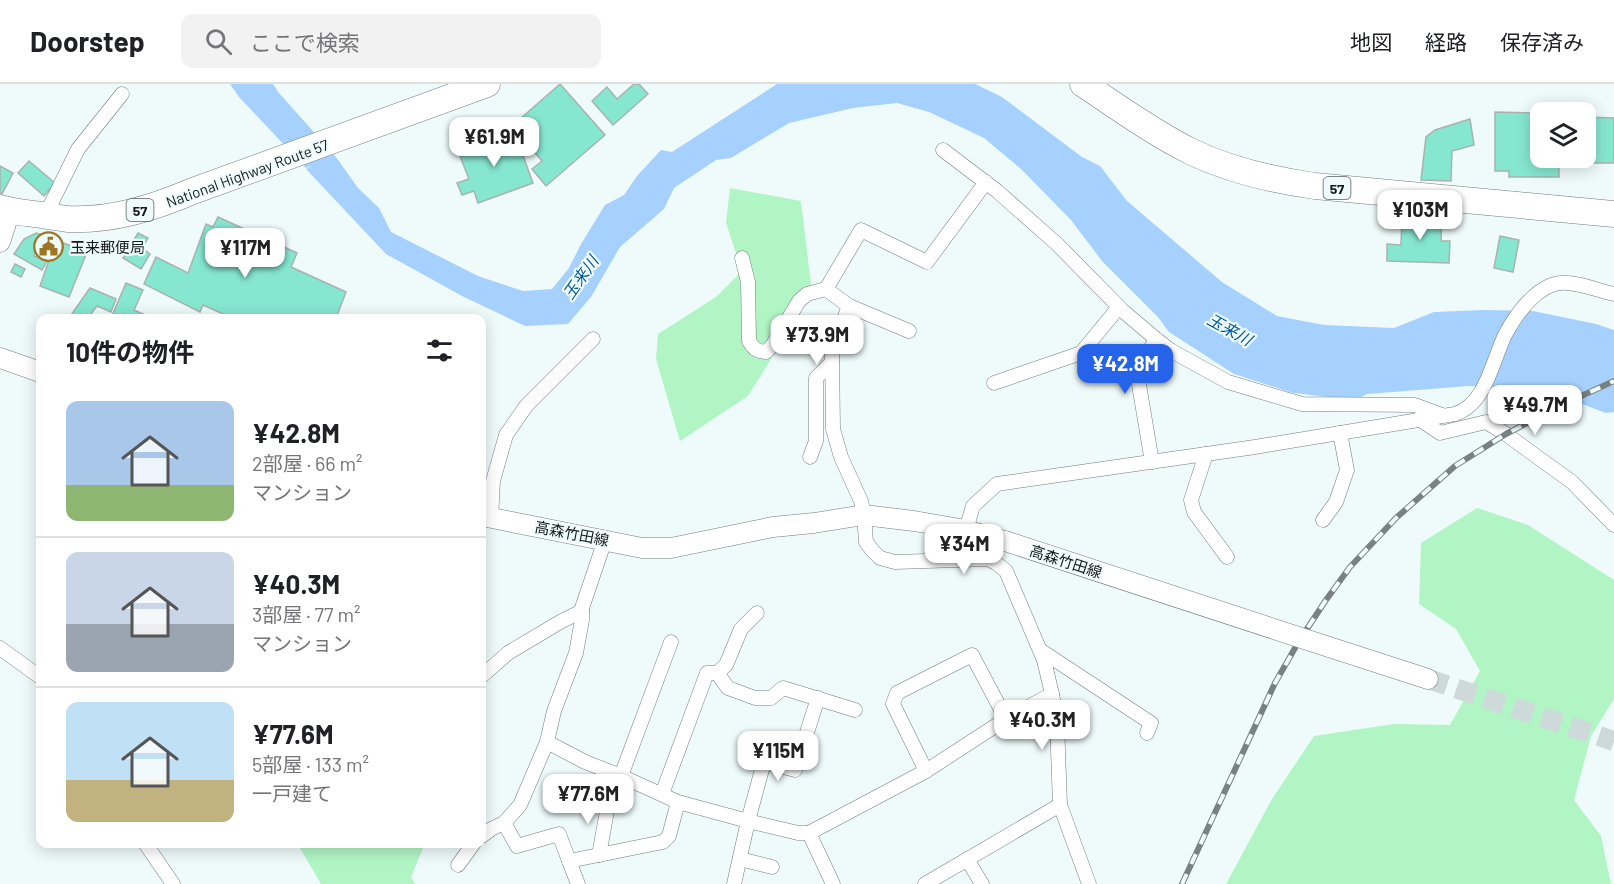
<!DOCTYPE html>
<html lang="ja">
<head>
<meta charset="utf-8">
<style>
	:root { --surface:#fff; --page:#f2f2f2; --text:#202124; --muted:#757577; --line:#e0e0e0; --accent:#2563eb }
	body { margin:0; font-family:Barlow,"Noto Sans JP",sans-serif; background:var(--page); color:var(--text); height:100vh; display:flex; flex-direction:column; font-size:22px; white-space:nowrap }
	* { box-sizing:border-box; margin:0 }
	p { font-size:20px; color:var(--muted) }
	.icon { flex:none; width:33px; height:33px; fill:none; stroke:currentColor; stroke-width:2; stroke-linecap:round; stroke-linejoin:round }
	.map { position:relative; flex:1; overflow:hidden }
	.side { position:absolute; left:36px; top:230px; width:450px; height:534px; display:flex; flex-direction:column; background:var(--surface); border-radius:12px; box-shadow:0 3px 15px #0003 }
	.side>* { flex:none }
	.tools { position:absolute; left:1530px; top:18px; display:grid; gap:12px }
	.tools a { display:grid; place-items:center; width:66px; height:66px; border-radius:12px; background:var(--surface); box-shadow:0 3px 15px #0003; font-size:30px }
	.price { position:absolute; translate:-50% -51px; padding:0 14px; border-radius:12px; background:#fff; color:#222; font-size:20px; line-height:39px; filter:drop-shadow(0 2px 3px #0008) }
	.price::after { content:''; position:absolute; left:50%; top:36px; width:18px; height:14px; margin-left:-9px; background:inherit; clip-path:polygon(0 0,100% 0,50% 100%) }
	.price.current { background:var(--accent); color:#fff }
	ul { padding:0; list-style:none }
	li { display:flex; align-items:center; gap:18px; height:150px; padding:0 30px }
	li+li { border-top:2px solid var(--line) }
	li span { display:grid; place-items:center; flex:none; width:168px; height:120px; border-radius:12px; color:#555 }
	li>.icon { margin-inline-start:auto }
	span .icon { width:72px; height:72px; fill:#fffc; stroke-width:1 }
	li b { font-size:26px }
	h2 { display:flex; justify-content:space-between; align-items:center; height:72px; padding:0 30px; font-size:26px }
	header { display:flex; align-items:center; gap:36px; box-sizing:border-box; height:84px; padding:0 30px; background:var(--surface); border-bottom:2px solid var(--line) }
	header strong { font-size:28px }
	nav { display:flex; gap:33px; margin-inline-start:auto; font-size:21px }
	.search { width:420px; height:54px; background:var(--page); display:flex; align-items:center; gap:15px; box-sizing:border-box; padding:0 21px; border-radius:12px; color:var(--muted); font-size:22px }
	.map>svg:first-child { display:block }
	.green { fill:#b1f5c5 }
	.water { fill:#a6d1fe }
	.building { fill:#86e7d1; stroke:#a8b2af; stroke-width:1.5 }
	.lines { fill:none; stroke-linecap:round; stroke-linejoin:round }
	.secondary-tunnel { stroke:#ced9d9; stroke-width:20; stroke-dasharray:20 10; stroke-linecap:butt }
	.street-casing { stroke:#727c7c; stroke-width:15 }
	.secondary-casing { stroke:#727c7c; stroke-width:21 }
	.highway-casing { stroke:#727c7c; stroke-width:27 }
	.street { stroke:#fff; stroke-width:14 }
	.secondary { stroke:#fff; stroke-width:20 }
	.highway { stroke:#fff; stroke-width:26 }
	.rail-casing { stroke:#7a8182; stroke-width:6 }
	.rail { stroke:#effbfb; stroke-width:4; stroke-dasharray:11; stroke-linecap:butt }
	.secondary-bridge-casing { stroke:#727c7c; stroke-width:21; stroke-linecap:butt }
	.secondary-bridge { stroke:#fff; stroke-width:20 }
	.labels { text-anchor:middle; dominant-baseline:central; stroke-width:4.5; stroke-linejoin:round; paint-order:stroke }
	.shield { fill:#effbfb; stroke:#565d5e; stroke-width:1.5 }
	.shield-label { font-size:14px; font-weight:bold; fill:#15191a }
	.street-label { font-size:15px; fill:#15191a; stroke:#effbfb }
	.poi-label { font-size:15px; fill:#15191a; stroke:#effbfb; text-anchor:start }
	.water-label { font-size:16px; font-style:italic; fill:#005799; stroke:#effbfb }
</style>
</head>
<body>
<header>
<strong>Doorstep</strong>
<div class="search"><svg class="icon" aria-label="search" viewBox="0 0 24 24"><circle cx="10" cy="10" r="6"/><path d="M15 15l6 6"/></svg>ここで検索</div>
<nav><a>地図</a><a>経路</a><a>保存済み</a></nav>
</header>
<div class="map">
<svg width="1614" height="800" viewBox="0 0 1614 800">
	<rect width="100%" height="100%" fill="#effbfb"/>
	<g class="green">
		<path d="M730,104l71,13 11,92 -64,103 -68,45 -24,-82 2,-25 58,-37 26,-26 -16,-48z"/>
		<path d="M1477,424l51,17 86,55v119l-23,37 -17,64 27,36 10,48h-385l46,-85 42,-63 80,-12 56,1 30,-54 -24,-42 -37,-25 2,-61z"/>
		<path d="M297,759h128l-14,34 4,7h-94z"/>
	</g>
	<path class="water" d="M230,0h43l6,9 57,64 22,31 21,20 12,24 87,44 45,15 29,-2 17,-21 12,-24 24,-39 19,-10 13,-19 24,-26 11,2 105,-68h198l27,13 80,60 18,9 27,35 95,81 55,34 47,9 70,3 40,-16 49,-2 50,1 63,13 18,6v82l-8,1 -64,-24 -73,-3 -102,8 -12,6 -62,-7 -59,-19 -65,-42 -11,-15 -56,-56 -31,-41 -50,-51 -37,-31 -55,-26 -32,-9 -44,5 -64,15 -58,35 -15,2 -42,28 -10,21 -44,38 -29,50 -23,27 -43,2 -63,-30 -76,-42 -80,-85 6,-3 -6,2 -67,-71z"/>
	<g class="building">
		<path d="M560,0l45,51 -59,51 -14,-17 10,-8 -30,-35z"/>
		<path d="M634,0h5l9,10 -35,31 -21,-24 15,-14 10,12z"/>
		<path d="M1495,28l45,1v45h19v19h-50v-6h-14z"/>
		<path d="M1586,33l28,1v45h-42v-5h14z"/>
		<path d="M1470,35l4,26 -22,6 -1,30 -30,-1 5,-43 9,-7z"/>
		<path d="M514,47l19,52 -55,20 -4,-12 -12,4 -5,-12 12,-4 -11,-28z"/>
		<path d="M29,77l26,22 -11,13 -26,-23z"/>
		<path d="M0,82l13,7 -11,21 -2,-1z"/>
		<path d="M1402,131l40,1 -1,25h9l-1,22 -62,-2v-17l14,1z"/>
		<path d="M218,133l79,36 -6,14 55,25 -10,26h-104l-29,-13 -3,7 -56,-28 12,-27 32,16 18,-49 7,3z"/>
		<path d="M36,149l6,2 -8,21 13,5 -5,9 -28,-16 10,-15z"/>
		<path d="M138,149l10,5 -6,10 8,6 -9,15 -18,-11z"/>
		<path d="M45,152l42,16 -18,45 -29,-11 9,-26 -12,-5z"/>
		<path d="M1500,152l19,4 -6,32 -19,-4z"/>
		<path d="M15,180l10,5 -4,8 -10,-5z"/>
		<path d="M126,199l17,7 -9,20 16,7 -1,1h-38z"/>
		<path d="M90,204l26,11 -5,13 -14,-6 -9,12h-19z"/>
	</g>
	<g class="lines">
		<path class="secondary-tunnel" d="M1428,595l186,62"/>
		<defs>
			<g id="street">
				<path d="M943,66l54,41 60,53 66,67 33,28 14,11 58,32 74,22 113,1 27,10"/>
				<path d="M45,132l33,-67 44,-55"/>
				<path d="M742,174l6,24 1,59c5,8 7,10 17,11l6,-6 27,-45 8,-7 19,-5"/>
				<path d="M849,222l-23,-17 35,-59 66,32 59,-80"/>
				<path d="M909,247l-60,-25 -17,45 1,78 8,28 20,44 3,14 2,27 6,8 8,8 15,4 93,-3 8,4 10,8 38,89 8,34 5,28 3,83 29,79"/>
				<path d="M994,299l87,-30 38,-46"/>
				<path d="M1419,335l21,14 46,-11 20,12 23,17 43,31 42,43"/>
				<path d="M1206,370l-15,46 3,12 33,45"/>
				<path d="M810,373l6,-16v-63l16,-16"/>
				<path d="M1152,378l-15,-89 19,-34"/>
				<path d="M491,434l2,-37 13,-46 20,-29 67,-67"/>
				<path d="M1323,436l13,-18 11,-32 -7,-37"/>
				<path d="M966,446l7,-24 24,-22 258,-37 200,-33c31,-10 37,-52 50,-79 7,-13 16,-27 27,-37 7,-7 18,-14 28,-15 15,-2 39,8 54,11"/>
				<path d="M605,456l-23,68v12l-6,33 -22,58 -7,31 -27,63 -16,18 13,23 42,-12 10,27 94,-19 6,-6 9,-34"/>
				<path d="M0,564l40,29"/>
				<path d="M1040,566l111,73 -4,10"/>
				<path d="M717,589l11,15 27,10h16l12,-10 72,22"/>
				<path d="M482,592l26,-23 52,-31 22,-11"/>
				<path d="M547,658l38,20 36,14 57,26 70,19 50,12h11"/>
				<path d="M926,687l-33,-67 4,-11 75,-38 34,64"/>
				<path d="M621,692l50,-134"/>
				<path d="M662,710l45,-121h10l9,-8 15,-36 16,-16"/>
				<path d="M482,752l9,-7 13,-6"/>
				<path d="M145,759l28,41"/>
				<path d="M599,771l10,-55"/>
				<path d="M740,775l32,8"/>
				<path d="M967,775l15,25"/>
				<path d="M569,777l9,23"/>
				<path d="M458,781l16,-22"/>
				<path d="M734,800l14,-63 16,-59 31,8 23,-72"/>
				<path d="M833,800l-24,-51 117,-62 80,-52 46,-25"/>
				<path d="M925,800l135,-79"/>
			</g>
			<g id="secondary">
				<path d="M0,158l10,-31"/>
				<path d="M0,274l40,14"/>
				<path d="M482,432l160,32h29l102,-21 41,-4 50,-8 50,6 52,9 39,11"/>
				<path d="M1329,563l99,32"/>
			</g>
			<g id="highway">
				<path d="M1083,0c35,23 69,48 107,67 39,19 82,29 125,35l299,28"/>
				<path d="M0,124c13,4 27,5 41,7 9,1 18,3 27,4 44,2 85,-11 125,-28l294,-107"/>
			</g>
		</defs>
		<use href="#street" class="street-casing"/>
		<use href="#secondary" class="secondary-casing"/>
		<use href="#highway" class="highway-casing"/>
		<use href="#street" class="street"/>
		<use href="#secondary" class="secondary"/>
		<use href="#highway" class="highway"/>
		<defs>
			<path id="rail" d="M1182,800l93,-201 24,-42 27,-41 24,-33 46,-49 59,-52 51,-32 58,-30 50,-23"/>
		</defs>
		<use href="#rail" class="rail-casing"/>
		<use href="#rail" class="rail"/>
		<defs>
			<path id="secondary-bridge" d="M1005,457l324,106"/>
		</defs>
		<use href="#secondary-bridge" class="secondary-bridge-casing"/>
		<use href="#secondary-bridge" class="secondary-bridge"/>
	</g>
	<defs>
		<symbol id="civic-ring" viewBox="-11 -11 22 22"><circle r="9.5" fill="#effbfb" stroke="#9e7623" stroke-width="1.5"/><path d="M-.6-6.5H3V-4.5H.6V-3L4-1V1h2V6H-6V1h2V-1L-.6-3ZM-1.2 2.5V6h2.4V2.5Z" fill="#9e7623"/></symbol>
	</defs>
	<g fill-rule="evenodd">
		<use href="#civic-ring" x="32" y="146" width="33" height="33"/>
	</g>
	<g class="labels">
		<g class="shield">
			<rect x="1323.5" y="93" width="27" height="22" rx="4.5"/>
			<rect x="126.5" y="115" width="27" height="22" rx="4.5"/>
		</g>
		<g class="shield-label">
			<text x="1337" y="104">57</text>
			<text x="140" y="126">57</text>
		</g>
		<g class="street-label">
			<text transform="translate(247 89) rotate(-20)">National Highway Route 57</text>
			<text transform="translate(572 449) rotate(11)">高森竹田線</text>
			<text transform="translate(1066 477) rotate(18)">高森竹田線</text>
		</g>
		<g class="poi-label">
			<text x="70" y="163">玉来郵便局</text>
		</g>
		<g class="water-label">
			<text transform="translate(580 193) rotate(-55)">玉来川</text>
			<text transform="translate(1230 245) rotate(29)">玉来川</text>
		</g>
	</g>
</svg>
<div class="tools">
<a><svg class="icon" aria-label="layers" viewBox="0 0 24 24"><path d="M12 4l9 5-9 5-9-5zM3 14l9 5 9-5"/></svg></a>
</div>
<b class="price" style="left:494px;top:84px">¥61.9M</b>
<b class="price" style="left:1420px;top:157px">¥103M</b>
<b class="price" style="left:245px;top:195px">¥117M</b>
<b class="price" style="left:817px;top:282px">¥73.9M</b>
<b class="price current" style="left:1125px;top:311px">¥42.8M</b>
<b class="price" style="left:1535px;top:352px">¥49.7M</b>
<b class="price" style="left:964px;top:491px">¥34M</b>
<b class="price" style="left:1042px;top:667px">¥40.3M</b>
<b class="price" style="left:778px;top:698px">¥115M</b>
<b class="price" style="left:588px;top:741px">¥77.6M</b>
<section class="side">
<h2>10件の物件<svg class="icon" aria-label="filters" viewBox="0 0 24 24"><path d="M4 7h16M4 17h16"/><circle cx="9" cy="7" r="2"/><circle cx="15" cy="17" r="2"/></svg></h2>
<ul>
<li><span style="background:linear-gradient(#a9c7e8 70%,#8fb573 0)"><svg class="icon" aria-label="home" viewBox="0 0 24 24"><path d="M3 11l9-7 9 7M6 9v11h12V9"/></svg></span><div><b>¥42.8M</b><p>2部屋 · 66 m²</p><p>マンション</p></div></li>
<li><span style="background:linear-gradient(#c9d6e8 60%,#9aa5b1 0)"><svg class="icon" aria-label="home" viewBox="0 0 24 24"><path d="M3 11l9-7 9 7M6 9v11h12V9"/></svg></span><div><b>¥40.3M</b><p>3部屋 · 77 m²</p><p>マンション</p></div></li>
<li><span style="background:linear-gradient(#bfe0f5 65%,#c2b280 0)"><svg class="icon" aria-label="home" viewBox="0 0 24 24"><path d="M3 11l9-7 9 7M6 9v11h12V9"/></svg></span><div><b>¥77.6M</b><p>5部屋 · 133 m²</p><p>一戸建て</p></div></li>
</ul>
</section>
</div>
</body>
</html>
